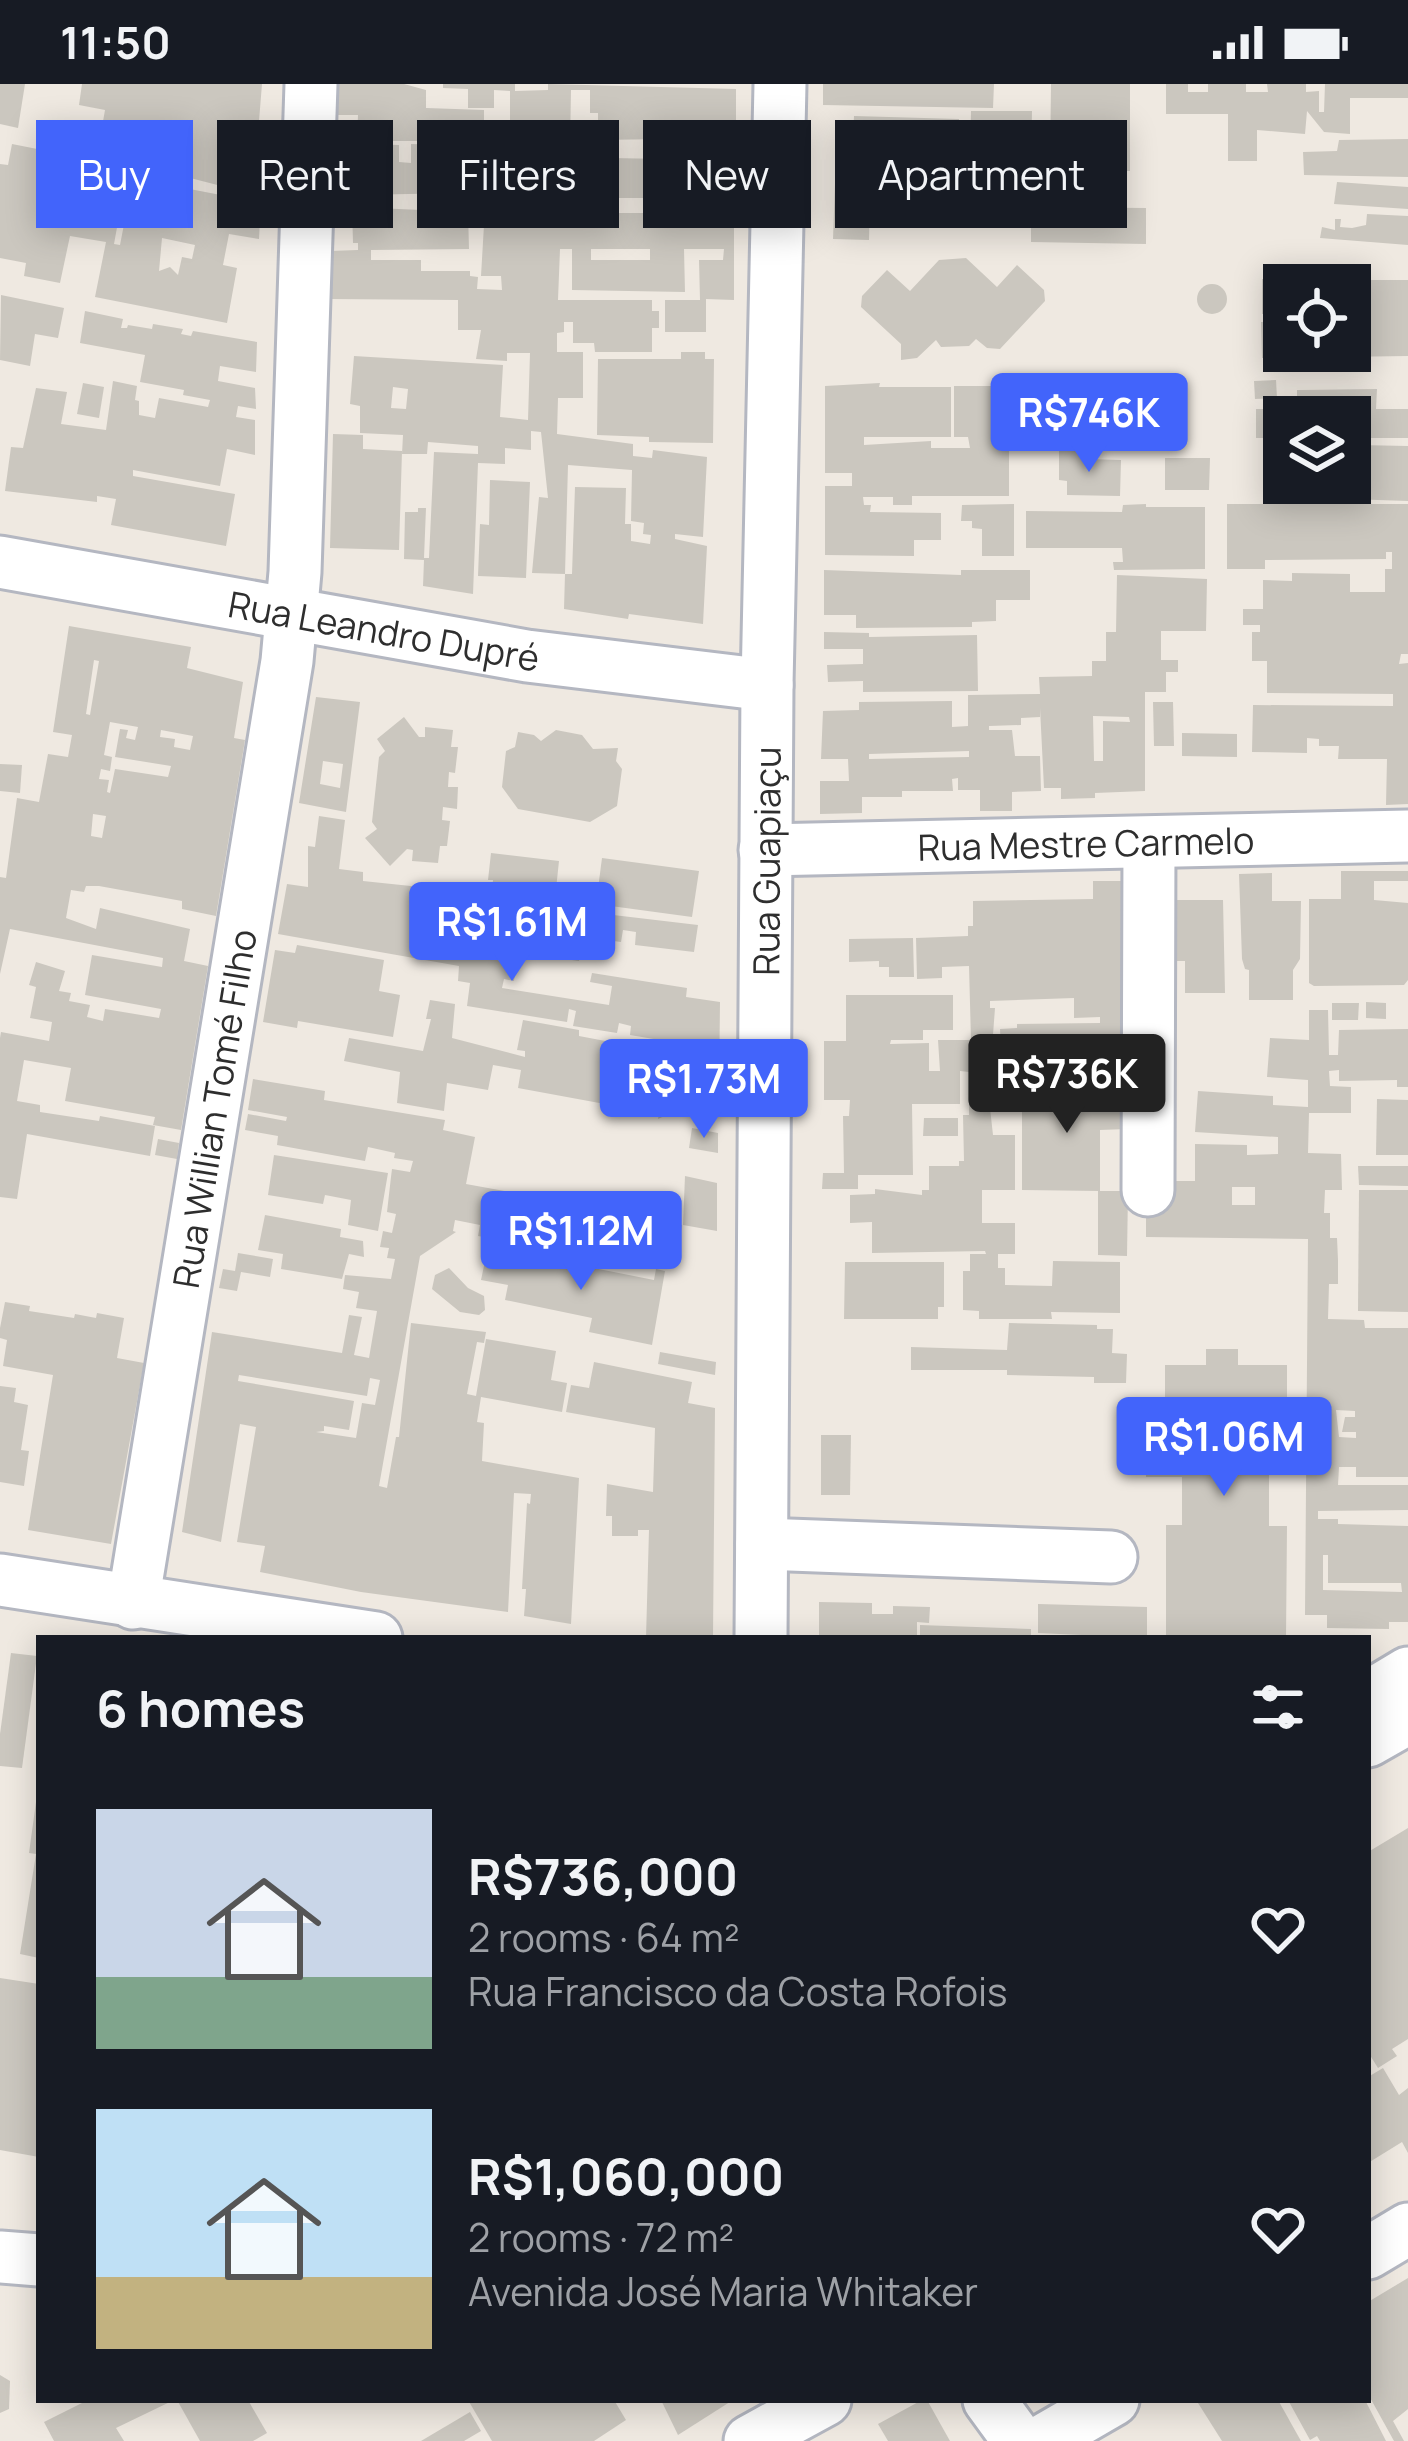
<!DOCTYPE html>
<html lang="en">
<head>
<meta charset="utf-8">
<style>
	:root { --surface:#171b24; --page:#242831; --text:#f1f3f6; --muted:#9ea1a6; --accent:#4264fb }
	body { margin:0; font-family:Manrope,sans-serif; background:var(--page); color:var(--text); height:100vh; display:flex; flex-direction:column; font-size:45px; white-space:nowrap }
	* { box-sizing:border-box; margin:0 }
	p { font-size:39px; color:var(--muted) }
	.icon { flex:none; width:66px; height:66px; fill:none; stroke:currentColor; stroke-width:2; stroke-linecap:round; stroke-linejoin:round }
	.map { position:relative; flex:1; overflow:hidden }
	.drawer { position:absolute; left:36px; top:1551px; width:1335px; height:768px; display:flex; flex-direction:column; background:var(--surface); border-radius:0px; box-shadow:0 6px 30px #0003 }
	.drawer>* { flex:none }
	.banner { position:absolute; left:36px; top:36px; width:1338px; height:108px; display:flex; gap:24px }
	.controls { position:absolute; left:1263px; top:180px; display:grid; gap:24px }
	.controls a { display:grid; place-items:center; width:108px; height:108px; border-radius:0px; background:var(--surface); box-shadow:0 6px 30px #0003; font-size:60px }
	.price { position:absolute; translate:-50% -102px; padding:0 27px; border-radius:12px; background:var(--accent); color:#fff; font-size:39px; line-height:78px; filter:drop-shadow(0 3px 6px #0008) }
	.price::after { content:''; position:absolute; left:50%; top:72px; width:36px; height:27px; margin-left:-18px; background:inherit; clip-path:polygon(0 0,100% 0,50% 100%) }
	.price.active { background:#222; color:#fff }
	ul { padding:0; list-style:none }
	li { display:flex; align-items:center; gap:36px; height:300px; padding:0 60px }
	li span { display:grid; place-items:center; flex:none; width:336px; height:240px; border-radius:0px; color:#555 }
	li>.icon { margin-inline-start:auto }
	span .icon { width:144px; height:144px; fill:#fffc; stroke-width:1 }
	li b { font-size:51px }
	h2 { display:flex; justify-content:space-between; align-items:center; height:144px; padding:0 60px; font-size:51px }
	.pill { padding:0 42px; border-radius:0px; background:var(--surface); box-shadow:0 6px 30px #0003; font-size:42px; line-height:108px }
	.pill.active { background:var(--accent); color:#fff }
	.status { display:flex; justify-content:space-between; align-items:center; height:84px; padding:0 60px; background:var(--surface); direction:ltr }
	.status svg { height:33px; fill:currentColor }
	.map>svg:first-child { display:block }
	.building { fill:#cbc7bf; fill-rule:evenodd }
	.lines { fill:none; stroke-linecap:round; stroke-linejoin:round }
	.minor-casing { stroke:#b4b7c1; stroke-width:57 }
	.minor { stroke:#fff; stroke-width:51 }
	.labels { text-anchor:middle; dominant-baseline:central; stroke-width:9; stroke-linejoin:round; paint-order:stroke }
	.street-label { font-size:36px; fill:#2e2e2e; stroke:#fff }
</style>
</head>
<body>
<div class="status"><b>11:50</b><svg viewBox="0 0 49 12"><path d="M0 12V9h3v3zM5 12V6h3v6zM10 12V3h3v9zM15 12V0h3v12zM26 1h20v11H26zM47 4h2v5h-2z"/></svg></div>
<div class="map">
<svg width="1408" height="2357" viewBox="0 0 1408 2357">
	<rect width="100%" height="100%" fill="#efe9e1"/>
	<g class="building">
		<path d="M0,0h25l-7,44 -18,-4z"/>
		<path d="M82,0h180l-3,37 6,1 -6,117 -30,-5 -6,31 14,3 -10,55 -132,-26 11,-55 -36,-6 -10,47 -36,-7 2,-13 -26,-5v-94l8,1 4,-21 116,23 -14,77 6,1 13,-67 98,19 2,-8 -105,-27 2,-7 -57,-12 3,-21 26,5 3,-17 -26,-5zM162,154l33,7 -3,14 -10,-2 -4,18 -8,-8 -11,4z"/>
		<path d="M336,0h68l22,6v18l58,2v10l26,1v-30l-16,-1v18h-26v-19l-25,-1v-4h72v7l33,-1v-6l188,5v45h-25l1,10 -45,1 -1,-6 -68,1v-27h-8v-23h-19l-2,108 2,-20 24,1v-10h16v-11l54,1 -1,-9h71v48h-23v17h22v85l-28,-1v33h-41v-32h35l-1,-40h24l1,-11h-40l1,43 -113,-2v-41h-12l-2,51h94v11h7v17h-7v24h-57l-1,-9h-21v-21h-9v10l-7,1v19h26v46h-25l-1,36 76,10v12l19,2 1,-8 54,7 -4,80 -28,-3v5l32,7 -4,78 -74,-10 -1,5 -64,-10 1,-35h7l3,-87 51,1 -1,36h6v17l19,3 1,-9 -8,-1 1,-11 -13,-2 1,-51 -64,-5 -3,109 -33,-1 7,-76 9,1 -7,-66 -10,-1v19l-26,-2v16l-27,-1 -5,131 -50,-8 1,-26 -20,-1 1,-47h13v-4h8l-2,50h5l5,-106 44,2v-8l-50,-4 -1,12h-25l1,-19 -43,-2v-27l-10,-2 4,-48 149,9 -3,52 28,3 2,-67h-23v8l-31,-2 5,-29h-23v-30l-130,-1 2,-48 28,-1v-7h-5l-1,-36 116,5 1,37 -98,1v10h50v11h49v5l8,1 -1,12 25,1 -1,-14h-20l3,-51h4v-10l29,-1 -1,-16h-10l-1,-30h-10v-23h-15v20l-22,1v27l-99,2 2,-51 38,1v17l12,1v-19l37,1v-4h-91l1,-26h-22zM576,114h99v15h-98zM591,165h59v11h-59zM393,303l15,2 -2,20 -15,-1z"/>
		<path d="M823,0h171l-1,24 -170,-3z"/>
		<path d="M1051,0h79v87h-80z"/>
		<path d="M1166,0h22v8h20v-8h38v8h22l-1,-8h39v8l13,-1v21h5l1,-28h83v14h-58v36l-26,-2 -17,-21 -2,23 -48,-4v31h-29v-47h-62z"/>
		<path d="M971,27h61l-1,50 -61,-2z"/>
		<path d="M854,32l105,3 1,40 -89,-3 -2,84 -36,-1 3,-83 16,1z"/>
		<path d="M1408,55v38l-104,-2 -1,-23 34,-1 2,-11z"/>
		<path d="M1337,98l71,5v22l-74,-5z"/>
		<path d="M1031,123l115,1v36l-115,-2z"/>
		<path d="M1367,130l41,2v29l-88,-7 2,-11 13,3v-11h6l-1,8 12,1 14,-3z"/>
		<path d="M966,174l31,29 20,-22 27,25 1,11 -45,48 -13,-1 -11,-9 -7,7 -28,1 -5,-7 -19,18 -16,2v-16l-40,-37 1,-11 25,-26 23,21 29,-31z"/>
		<path d="M1343,194v7h-59v28l-22,1v-35z"/>
		<path d="M1356,196h52v76l-146,2 -1,-36 23,-1v30h66v-57h6z"/>
		<circle cx="1212" cy="215" r="15"/>
		<path d="M1,211l63,13 -6,30 -23,-4 -5,32 -30,-6z"/>
		<path d="M85,227l38,8 -2,9h6l1,-3 24,4 1,-5 30,5 -2,5 10,2 2,-5 64,11 -1,30 -36,-6 -2,15 37,7 1,21 -18,-3 -2,11 19,3v35l-28,-6 -7,37 -87,-16v6l102,18 -9,52 -115,-21 5,-26 -19,-3v6l-92,-11 6,-44 12,1 13,-60 31,4 -6,32 45,6 7,-49 24,5 -2,14 4,1v14l16,3 4,-20 49,9 2,-7 -27,-5 1,-5 -44,-8 5,-27 -65,-12z"/>
		<path d="M681,268h24v7h9l-1,84 -64,-1v-5l-52,-2 1,-76h83z"/>
		<path d="M1146,292v66l-99,-1v-17h-12l1,17h-27v55h-97v9h-19v-8h-30l1,8h7l-1,7 71,1v27h-27v16l-89,-1v-69h27v-13h-27v-87l55,-3 -1,4h72v50h-87v8l67,-4v7h39l-2,-11h-14v-51h123l-1,-9z"/>
		<path d="M1276,296l1,18 -22,1 -1,-18z"/>
		<path d="M83,299l21,4 -5,31 -22,-4z"/>
		<path d="M1377,305l-1,20h32v29h-58v-21h-66v21h-28v-29h41v-19z"/>
		<path d="M333,350l30,1v14l39,2 -3,99 -69,-2z"/>
		<path d="M1263,358h21v41h66v-33l8,-5 50,1v55l-90,-3v6h90v150h-7l-2,10 9,-1v141l-22,1 1,-46h-49l1,-13h-20v-7l-12,-1v15l-55,-1 1,-47 140,1v-12l-126,-1v-32h-15v-29h8v-7h-17v-16h20v-29l29,1v-8l58,1v18h35v-23h7v-17h-6v7l-121,1v9h-38v-65h36z"/>
		<path d="M1059,367h30l-1,8 33,1 -1,36 -53,-1v-14l-8,-1z"/>
		<path d="M1165,374h45l-1,32h-44z"/>
		<path d="M490,396l40,2 -4,96 -48,-2 2,-52 9,1z"/>
		<path d="M1014,420v52h-32v-27l-10,-1v-7h-11l1,-16z"/>
		<path d="M1146,420v3h59v62l-91,1 -1,-8h10l-1,-14h-96v-37l96,1 1,-7z"/>
		<path d="M824,486l137,5v-5h69v30h-34v21l-24,1v5l-116,1v-13h-32z"/>
		<path d="M1117,491l90,4 -1,52h-45v29h17v12h-12v20h-21v99l-50,2v5l-34,1v-11h-17l-4,-80v9l-19,1v7l-32,1v4h23l3,26h25l1,35 -29,1v19h-32v-21h-22v-12l-6,1 1,12h-51v6h-40v16l-42,1v-33h29l-1,-22h-27l2,-48 36,-1v-8l93,-1v26l16,-1v-31l72,-1 -1,-17 53,-1v-15h14v-29h10zM1093,632l36,1 1,5 -27,-1v40h-9zM969,667v6l-100,2v-5z"/>
		<path d="M69,542l122,21 -4,21 56,14 -9,56 11,2 -29,176 -34,-7v-8l-83,-15h-13l-2,6 -13,-2 -5,28 30,11 4,-21 90,21 -6,32 24,5 -27,164 -28,-5 2,-8 -90,-16 6,-33 -47,-8 -7,41 23,4v7l59,9 1,-5 55,10 -5,30 -123,-22 -10,65 -17,-2v-159l1,-6 48,9 3,-19 -22,-4 6,-31 -7,-2 7,-23 29,9 -6,20 12,2 -2,8 21,4 -3,12 16,4 2,-12 54,9 2,-9 -76,-14 7,-40 70,12 1,-9 -153,-29 -10,45v-97l6,1 11,-80 22,4 9,-48 20,3 4,-22 -19,-3zM94,576l5,1 -9,54 -4,-1zM110,638l28,5 -3,13 -9,-2 2,-8 -8,-1 -5,28 56,9 -3,11 -53,-8 -5,24 -3,-1 2,-12 -10,-1 2,-10 9,2 2,-14 -8,-2zM161,646l32,6 -3,14 -16,-3 1,-8 -15,-2zM93,730l13,2 -4,22 -11,-2z"/>
		<path d="M824,548l45,1v4l108,-2 1,56 -115,1v-11l-35,1 -1,-17 36,-1v-15h-39z"/>
		<path d="M316,613l44,5 -14,110 -47,-9zM323,677l20,3 -3,24 -20,-4z"/>
		<path d="M1153,618h20l1,44h-20z"/>
		<path d="M404,633l15,20h6v-10l28,3 -2,17h7l-3,26 -6,-1 -1,15h10l-1,22 -14,-2 -1,13 8,1 -3,25h-7l-2,17 -26,-2 1,-11 -6,-1 -17,17 -25,-28 12,-9 -5,-7 7,-65 6,-6 -8,-12z"/>
		<path d="M556,646l26,5 11,14 25,-1 -2,13 6,8 -5,37 -27,16 -72,-13 -16,-22 4,-36 9,-4 3,-15 16,3 7,6z"/>
		<path d="M1182,649l55,1v23l-55,-1z"/>
		<path d="M0,680l22,1 -2,28 -20,-2z"/>
		<path d="M319,732l26,4 -6,49 24,3v9l105,11 -1,5 24,3 2,-20h-5l3,-27 68,8 -5,47 144,17 -4,27 -59,-7 1,-13 -13,-2 -2,12 -129,-18v5l90,12 -3,20 -85,-12 -2,9 24,9 -2,14 -10,-2 -2,9 107,17 3,-19 -22,-4 2,-9 95,15 -1,9 34,5 -1,85 -36,-6 5,9 -2,7 -13,3v12l-15,7 1,-5 -141,-26 3,-18 -28,-5 -5,25 -41,-7 -3,28 -47,-8 3,-31 -56,-11 5,-23 74,13 8,-32h-5l4,-19 25,4 -3,34 73,19v-6l-8,-1 6,-30 56,10v6l100,19 1,-7 8,2 1,-5 -59,-10 1,-9 -12,-3 -2,10 -44,-7 3,-15 -7,-2 -2,13 -100,-16 3,-23 -12,-2 1,-15 -181,-32 9,-50 21,3v-41l7,1z"/>
		<path d="M602,774l97,13 -7,46 -96,-13z"/>
		<path d="M1341,787h67v10h-34v19l34,3v77l-4,5 -90,1 -5,-3v-84h32z"/>
		<path d="M1272,789v28h29l-1,58 -7,11v30h-44v-30l-4,-1 -3,-10 -3,-85z"/>
		<path d="M1093,797h33v42h-5v81h6v58l-26,1v21l-72,2v-4l-14,-1v10l-27,-1 5,45h22v55h-33v33h33v31h-17v14h7v17l47,1 1,-25 67,1v51l-69,-1 1,7h-73v-8l-16,-1v-39h7v-17h16l-1,-3 -113,2v-31l-22,1v-28l25,-1v-5l47,6v-5h7v-24h30v-5h5l-1,-46h6v-43l-9,-1v33h-48l1,71h-55v14h-36l1,-16h21l-1,-57h6l1,-16h-26v-59h22v-46h107v35h-30v10h-32l-1,4 39,-1v28h11l-2,-31h33l-2,-74 -27,1v11l-25,1 -1,-41 52,-2v-10h5v-25l120,-2zM1074,914v20l26,-1v6l-83,1v4l-17,1 1,19h-9l3,-40h-5v-7z"/>
		<path d="M1167,816h56l2,93h-40v-32h-18z"/>
		<path d="M913,854l1,39h-25v-10h-10v-6l-30,1v-23z"/>
		<path d="M297,861l87,15 -5,31 21,4 -7,42 -95,-16 -1,7 -34,-6 12,-72 20,3z"/>
		<path d="M1366,918l20,1v16l-20,-1z"/>
		<path d="M1332,919h27l-1,17h-26z"/>
		<path d="M1309,926h19l1,45h9l1,-25 69,-1v58h-11v-7l-58,1v-11l-10,1 1,15 21,1v26h-42l-1,40 33,1 1,36h-17l-1,23h6v25h7l1,22v24h-9l-1,35 36,1 1,8h43v149h-52v-10h-17l-1,18h70v25l-90,1v8h20v5l70,2v96h-19v7l-62,-1v-13h-22l3,-376 -162,-2v-34l21,-22h28v-37l52,1v10l31,-1v-17l-83,-5 3,-41 75,5v9l35,2v-27l-41,-3 3,-39 39,2zM1232,1103h23v18h-23zM1336,1326l19,1v6h-10l-3,15h14v6l-17,-1zM1323,1471h5v28h73l1,9 -79,-2z"/>
		<path d="M253,995l72,12 -1,9 121,20 -2,10 32,7 -9,47 76,14 -6,34 -7,-1 -2,13 -49,-8 2,-11 -25,-5 -2,11 3,1 -36,24 -41,230 8,2 9,-51h3l12,-114 75,9 -2,11 -7,-1 -10,52 9,2 10,-57 70,12 -5,29 16,3 -5,29 -81,-15 -4,25 7,1 -2,38 97,17 -8,146 -47,-8 2,-27h-4l5,-86 3,1 1,-10 -17,-1 -6,119 -147,-20 -101,-20 5,-26 -28,-4 19,-115 -16,-3 -19,118 -39,-10 30,-200 130,21 7,-38 13,2 -8,38 15,3 8,-47 -21,-3 3,-16 -16,-3 2,-14 46,4 4,-20 -8,-1 2,-10 -9,-1 3,-16 9,2 4,-19 -9,-2 4,-35 1,-8 18,3 3,-11 -19,-3 1,-5 -27,-6 -3,14 -88,-16 1,-9 -33,-6 3,-16 38,7 1,-4 -39,-7zM239,1291l128,21 3,-18 10,2 -5,25 -13,-2 -6,35 -40,-6 8,-1v-5l25,4 5,-29 -116,-20z"/>
		<path d="M1127,1005v40l-27,1v61l-78,-1v-100z"/>
		<path d="M1377,1015l31,1v55h-32z"/>
		<path d="M924,1034h34v18h-35z"/>
		<path d="M692,1044l26,5v20l-29,-5z"/>
		<path d="M158,1055l21,4 -2,16 -22,-4z"/>
		<path d="M274,1071l114,18 -10,58 -30,-6 3,-25 -26,-5 -2,9 -55,-9z"/>
		<path d="M1358,1082h50v20l-49,-1z"/>
		<path d="M685,1092l32,7v48l-34,-6z"/>
		<path d="M1359,1106h49v122l-50,-1z"/>
		<path d="M1098,1107h30l-1,65 -29,-1z"/>
		<path d="M551,1116l131,25 -6,32 -77,-12 1,-9 -11,-2 -2,5h-14l-27,-5z"/>
		<path d="M265,1131l76,14 -1,8 23,4 1,16 -15,-3 -7,25 -61,-10 2,-15 -25,-4z"/>
		<path d="M488,1163l166,33 2,-11 9,2 -13,74 -63,-13 3,-14 -87,-18 3,-15 -27,-5z"/>
		<path d="M238,1169l35,6 -3,18 -29,-5 -4,19 -18,-3 4,-19 12,2z"/>
		<path d="M845,1178h99v45h-6v12h-94z"/>
		<path d="M449,1184l19,20 16,8 1,14 -6,5 -19,-3 -28,-23 3,-14z"/>
		<path d="M5,1218l25,4 -1,5 45,7 1,-4 21,4 1,-5 27,5 -7,40 27,5 -33,181 -83,-14 25,-155 -50,-9 4,-26 -7,-2v-10z"/>
		<path d="M1009,1239l88,2v4h16l-1,24 15,1 -1,29h-32v-6l-87,-2v-5h-96v-23l96,3z"/>
		<path d="M1206,1265h32v16h49v89h-18v72h18l-1,112h-120v-113h16v-48h-36v-23h19v-89h41z"/>
		<path d="M660,1268l56,10 -1,13 -57,-11z"/>
		<path d="M594,1278l98,20 -4,21 27,5 -2,230h-67l3,-108h-11v6h-26v-20h-6l1,-32 46,8 2,-64 -89,-16 5,-27 18,3z"/>
		<path d="M0,1302l16,2 -2,14 14,3 -7,45 8,1 -5,35 -24,-4z"/>
		<path d="M821,1351h30l-1,60h-29z"/>
		<path d="M819,1518l53,1v11h21v-8l37,1 -1,16 -12,-1v16h-98z"/>
		<path d="M1038,1520l109,3v31l-109,-5z"/>
		<path d="M920,1541l111,4v9h-111z"/>
		<path d="M11,1569l26,3 -15,112 -22,-2v-32z"/>
		<path d="M36,1718h3v156l-19,-4 16,-100 -7,-1z"/>
		<path d="M1408,1744v211l-16,10 5,7 -19,12 -10,-16v-200z"/>
		<path d="M0,1894l39,6v173l-39,-7z"/>
		<path d="M1383,1984l16,27 9,-7v65l-6,-11 -34,21v-86z"/>
		<path d="M1408,2194v131l-15,12 11,20h-10l-26,-47v-92z"/>
		<path d="M0,2291l10,6 -1,28 -9,4z"/>
		<path d="M88,2316h86l-58,28 8,13h-70l-10,-19z"/>
		<path d="M177,2316h71l19,33 -14,8h-53z"/>
		<path d="M468,2316h146l12,20 -32,21h-102z"/>
		<path d="M661,2316h72l-55,35z"/>
		<path d="M922,2316h5l23,41h-62l-10,-17z"/>
		<path d="M1204,2316h74l23,41h-79l-24,-38z"/>
		<path d="M1288,2316h77l21,41h-66l-3,-5 -7,4z"/>
		<path d="M470,2328l11,19 -17,10h-43z"/>
	</g>
	<g class="lines">
		<defs>
			<g id="minor">
				<path id="s1" d="M0,478l527,94 240,29"/>
				<path id="s2" d="M765,766l643,-14"/>
				<path d="M1148,1106l1,-347"/>
				<path d="M762,1460l349,13"/>
				<path d="M0,1496l376,58"/>
				<path id="s3" d="M133,1519l154,-942 8,-89 16,-488"/>
				<path id="s4" d="M761,1554l6,-953 13,-601"/>
				<path d="M1368,1613l40,-24"/>
				<path d="M1368,1657l40,-23"/>
				<path d="M1368,2169l40,-24"/>
				<path d="M0,2173l39,3"/>
				<path d="M989,2316l30,41"/>
				<path d="M750,2357l75,-41"/>
				<path d="M1042,2357l71,-41"/>
			</g>
		</defs>
		<use href="#minor" class="minor-casing"/>
		<use href="#minor" class="minor"/>
	</g>
	<g class="labels">
		<g class="street-label">
			<text stroke="none"><textPath href="#s1" startOffset="390">Rua Leandro Dupré</textPath></text>
			<text stroke="none"><textPath href="#s2" startOffset="321">Rua Mestre Carmelo</textPath></text>
			<text stroke="none"><textPath href="#s4" startOffset="777">Rua Guapiaçu</textPath></text>
			<text stroke="none"><textPath href="#s3" startOffset="501">Rua Willian Tomé Filho</textPath></text>
		</g>
	</g>
</svg>
<div class="controls">
<a><svg class="icon" aria-label="locate" viewBox="0 0 24 24"><circle cx="12" cy="12" r="6"/><path d="M12 2v4M12 18v4M2 12h4M18 12h4"/></svg></a>
<a><svg class="icon" aria-label="layers" viewBox="0 0 24 24"><path d="M12 4l9 5-9 5-9-5zM3 14l9 5 9-5"/></svg></a>
</div>
<b class="price" style="left:1089px;top:391px">R$746K</b>
<b class="price" style="left:512px;top:900px">R$1.61M</b>
<b class="price active" style="left:1067px;top:1052px">R$736K</b>
<b class="price" style="left:704px;top:1057px">R$1.73M</b>
<b class="price" style="left:581px;top:1209px">R$1.12M</b>
<b class="price" style="left:1224px;top:1415px">R$1.06M</b>
<div class="banner">
<a class="pill active">Buy</a>
<a class="pill">Rent</a>
<a class="pill">Filters</a>
<a class="pill">New</a>
<a class="pill">Apartment</a>
</div>
<section class="drawer">
<h2>6 homes<svg class="icon" aria-label="filters" viewBox="0 0 24 24"><path d="M4 7h16M4 17h16"/><circle cx="9" cy="7" r="2"/><circle cx="15" cy="17" r="2"/></svg></h2>
<ul>
<li><span style="background:linear-gradient(#c9d6e8 70%,#7fa58c 0)"><svg class="icon" aria-label="home" viewBox="0 0 24 24"><path d="M3 11l9-7 9 7M6 9v11h12V9"/></svg></span><div><b>R$736,000</b><p>2 rooms · 64 m²</p><p>Rua Francisco da Costa Rofois</p></div><svg class="icon" aria-label="heart" viewBox="0 0 24 24"><path d="M12 20l-8-8c-3-5 5-10 8-4 3-6 11-1 8 4z"/></svg></li>
<li><span style="background:linear-gradient(#bfe0f5 70%,#c2b280 0)"><svg class="icon" aria-label="home" viewBox="0 0 24 24"><path d="M3 11l9-7 9 7M6 9v11h12V9"/></svg></span><div><b>R$1,060,000</b><p>2 rooms · 72 m²</p><p>Avenida José Maria Whitaker</p></div><svg class="icon" aria-label="heart" viewBox="0 0 24 24"><path d="M12 20l-8-8c-3-5 5-10 8-4 3-6 11-1 8 4z"/></svg></li>
</ul>
</section>
</div>
</body>
</html>
